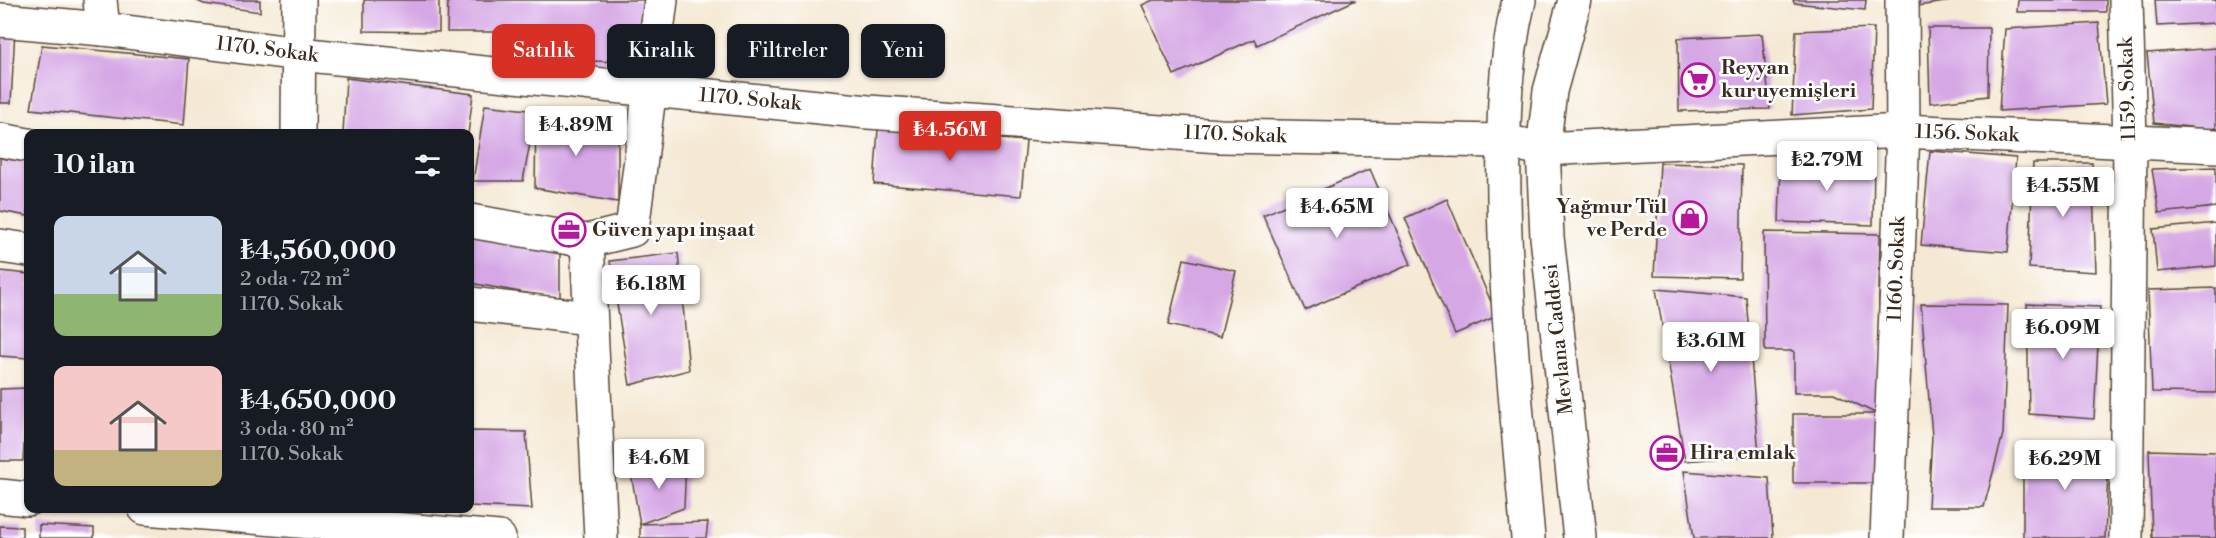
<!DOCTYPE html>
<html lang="tr">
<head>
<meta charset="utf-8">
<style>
	:root { --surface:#171b24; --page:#242831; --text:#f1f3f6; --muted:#9ea1a6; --accent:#d93025 }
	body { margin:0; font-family:"Libre Bodoni",serif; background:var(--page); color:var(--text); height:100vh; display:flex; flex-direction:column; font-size:22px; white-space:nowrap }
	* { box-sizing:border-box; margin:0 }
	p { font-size:20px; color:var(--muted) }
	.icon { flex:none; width:33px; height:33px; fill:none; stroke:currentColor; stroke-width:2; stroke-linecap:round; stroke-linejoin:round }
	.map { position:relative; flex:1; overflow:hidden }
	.drawer { position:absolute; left:24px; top:129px; width:450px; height:384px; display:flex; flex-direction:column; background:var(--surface); border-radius:12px; box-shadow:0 2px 4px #0004 }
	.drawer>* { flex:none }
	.banner { position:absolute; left:492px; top:24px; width:570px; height:54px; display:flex; gap:12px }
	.price { position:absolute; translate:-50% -51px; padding:0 14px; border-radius:6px; background:#fff; color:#222; font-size:20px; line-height:39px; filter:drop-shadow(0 2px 3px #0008) }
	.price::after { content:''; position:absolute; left:50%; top:36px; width:18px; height:14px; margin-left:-9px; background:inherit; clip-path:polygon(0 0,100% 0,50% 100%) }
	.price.current { background:var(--accent); color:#fff }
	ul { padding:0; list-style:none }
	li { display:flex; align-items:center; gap:18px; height:150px; padding:0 30px }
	li span { display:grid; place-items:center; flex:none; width:168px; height:120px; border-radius:12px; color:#555 }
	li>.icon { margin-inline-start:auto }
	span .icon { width:72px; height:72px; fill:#fffc; stroke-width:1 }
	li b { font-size:26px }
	h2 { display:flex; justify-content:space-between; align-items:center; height:72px; padding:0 30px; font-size:26px }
	.tag { padding:0 21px; border-radius:12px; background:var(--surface); box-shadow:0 2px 4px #0004; font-size:21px; line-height:54px }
	.tag.current { background:var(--accent); color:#fff }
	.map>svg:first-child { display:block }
	.building { fill:#d5a7e5 }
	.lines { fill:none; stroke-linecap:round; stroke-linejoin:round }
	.minor-casing { stroke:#574739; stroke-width:36 }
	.major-casing { stroke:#574739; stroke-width:36 }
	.minor { stroke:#fff; stroke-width:33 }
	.major { stroke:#fff; stroke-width:33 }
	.labels { text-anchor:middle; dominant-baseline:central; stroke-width:5; stroke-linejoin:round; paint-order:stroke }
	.street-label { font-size:20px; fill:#3b2a1e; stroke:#fff }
	.poi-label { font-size:20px; font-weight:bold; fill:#3b2a1e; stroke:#fff; text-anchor:start }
</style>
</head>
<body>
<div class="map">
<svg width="2216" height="538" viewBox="0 0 2216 538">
	<rect width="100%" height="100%" fill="#fff"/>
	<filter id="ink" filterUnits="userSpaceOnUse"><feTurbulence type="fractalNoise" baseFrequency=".0167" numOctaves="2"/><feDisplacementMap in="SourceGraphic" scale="12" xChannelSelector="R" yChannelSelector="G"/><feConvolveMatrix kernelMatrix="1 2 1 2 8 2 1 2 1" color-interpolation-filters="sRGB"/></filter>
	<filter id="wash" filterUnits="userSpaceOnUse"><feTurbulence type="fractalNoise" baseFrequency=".008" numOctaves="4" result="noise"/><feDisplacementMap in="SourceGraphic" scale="24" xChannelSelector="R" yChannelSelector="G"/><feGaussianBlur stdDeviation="1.35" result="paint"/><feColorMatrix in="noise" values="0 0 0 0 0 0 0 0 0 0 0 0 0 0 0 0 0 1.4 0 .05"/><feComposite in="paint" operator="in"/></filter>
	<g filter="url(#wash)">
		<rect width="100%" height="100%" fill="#f5e9d4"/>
		<g id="blocks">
			<g class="building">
				<path d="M195,0h65v12l-56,-8z"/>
				<path d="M364,0h75v32l-75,-1z"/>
				<path d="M448,0h201l-7,62 -124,-2 2,-28h-73z"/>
				<path d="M1153,0h203l-99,45 -3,-6 -80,36 -32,-70z"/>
				<path d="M1793,0h73l-1,10 -71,-7z"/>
				<path d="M1911,0h40v1l-41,6z"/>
				<path d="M2018,0h88v12h-89z"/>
				<path d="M2155,0h61v23l-59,3z"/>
				<path d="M2099,23l7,81 -107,7 6,-82z"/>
				<path d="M0,28l15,1 -4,74h-11z"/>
				<path d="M1874,28l-3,81 -79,6 4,-84z"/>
				<path d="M1928,28h61l-1,68 -58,7z"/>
				<path d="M1762,34l8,75 -91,2 -1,-73z"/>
				<path d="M42,45l147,14 -5,66 -153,-16z"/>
				<path d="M2216,48v82l-62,-7 -7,-70z"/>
				<path d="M346,78l127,16 -5,40h-125z"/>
				<path d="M485,105l51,6 -13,70h-50z"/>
				<path d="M536,111l82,17v74l-83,-14z"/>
				<path d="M878,129l148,12 -5,55 -147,-12z"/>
				<path d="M1930,151l86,7 -8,94 -87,-7z"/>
				<path d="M0,158l28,4v54l-28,-5z"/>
				<path d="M1781,158l93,3 -1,64 -94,-3z"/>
				<path d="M1660,163l82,2 -2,113 -86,-2z"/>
				<path d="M2033,163h59l4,109 -67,-4z"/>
				<path d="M2216,167v40l-57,6 -7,-44z"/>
				<path d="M1370,169l41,95 -106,46 -42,-95z"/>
				<path d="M1447,199l50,117 -42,18 -50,-116z"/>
				<path d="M2216,223v43l-59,6 -4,-43z"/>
				<path d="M1764,232l116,2 -3,180 -43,-21h-40v-42h-29z"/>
				<path d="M470,233l90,14v52l-90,-16z"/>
				<path d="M678,253l11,117 -59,15 -20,-124z"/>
				<path d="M1184,259l52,12 -16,66 -52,-12z"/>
				<path d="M0,271l28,3v84l-28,-2z"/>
				<path d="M2216,288v105l-64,-1 -4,-102z"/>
				<path d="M1656,289l90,8 13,158 -74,6z"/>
				<path d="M1921,304l87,1 -5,129 -19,73h-56l4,-71z"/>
				<path d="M2027,304l73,3 -6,112 -65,-5z"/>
				<path d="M28,388l-5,73h-23v-72z"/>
				<rect x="1793" y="414" width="84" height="69"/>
				<path d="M470,431l56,1 6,77 -62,-3z"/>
				<path d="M2023,444l86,2 -4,92h-82z"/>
				<path d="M2149,450l67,2v86h-64z"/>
				<path d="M686,461l-2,47 -44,16 -10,-56z"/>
				<path d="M1684,471l85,7 4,60h-79z"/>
				<path d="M708,522l-2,16h-66v-14z"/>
				<path d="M39,525l55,3v10h-55z"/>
				<path d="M0,526l22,1v11h-22z"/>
			</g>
		</g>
	</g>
	<g filter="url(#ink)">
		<use href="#blocks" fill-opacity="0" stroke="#574739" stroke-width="1.5"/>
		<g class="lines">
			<defs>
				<g id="minor">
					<path d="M100,0l3,29"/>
					<path d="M2126,0l4,141 -4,397"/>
					<path d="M0,20l103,9 196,25 569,58 352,24 283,5 40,8 360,-18 313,15"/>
					<path d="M298,134l1,-134"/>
					<path d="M0,140l28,5"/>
					<path d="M470,221l117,20 45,-11 29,-230"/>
					<path d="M587,241l14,297"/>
					<path d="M0,246l28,4"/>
					<path d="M470,304l119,14"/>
					<path d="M0,496l28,3"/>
					<path d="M145,508l354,30"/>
					<path d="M1887,538l16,-407 -1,-131"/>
				</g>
				<g id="major">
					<path d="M1519,0c-16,66 -16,131 -15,198 2,114 14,227 24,340"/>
					<path d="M1575,0l-25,91 -7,58 4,88 33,301"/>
				</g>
			</defs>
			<use href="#minor" class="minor-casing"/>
			<use href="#major" class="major-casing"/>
			<use href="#minor" class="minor"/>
			<use href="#major" class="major"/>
		</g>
	</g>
	<defs>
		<symbol id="supermarket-ring" viewBox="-11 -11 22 22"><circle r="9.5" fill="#fff" stroke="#b5179e" stroke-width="1.5"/><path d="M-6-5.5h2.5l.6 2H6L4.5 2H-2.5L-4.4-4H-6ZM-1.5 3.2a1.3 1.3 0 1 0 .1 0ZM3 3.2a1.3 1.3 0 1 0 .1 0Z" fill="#b5179e"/></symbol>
		<symbol id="shop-ring" viewBox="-11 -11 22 22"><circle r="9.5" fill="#fff" stroke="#b5179e" stroke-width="1.5"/><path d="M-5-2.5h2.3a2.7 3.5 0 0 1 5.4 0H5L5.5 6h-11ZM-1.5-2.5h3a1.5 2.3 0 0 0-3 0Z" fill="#b5179e"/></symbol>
		<symbol id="office-ring" viewBox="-11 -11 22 22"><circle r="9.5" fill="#fff" stroke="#b5179e" stroke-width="1.5"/><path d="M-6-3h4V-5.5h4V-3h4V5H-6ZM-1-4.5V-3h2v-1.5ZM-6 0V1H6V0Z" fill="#b5179e"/></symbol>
	</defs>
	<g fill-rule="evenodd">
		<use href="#supermarket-ring" x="1679" y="61" width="38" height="38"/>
		<use href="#shop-ring" x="1671" y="199" width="38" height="38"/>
		<use href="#office-ring" x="550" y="211" width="38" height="38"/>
		<use href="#office-ring" x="1648" y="434" width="38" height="38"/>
	</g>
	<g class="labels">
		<g class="street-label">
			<text transform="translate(267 50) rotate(7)">1170. Sokak</text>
			<text transform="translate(2128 89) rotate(-92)">1159. Sokak</text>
			<text transform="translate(750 100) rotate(5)">1170. Sokak</text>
			<text transform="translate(1967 134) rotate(2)">1156. Sokak</text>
			<text transform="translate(1235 135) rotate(2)">1170. Sokak</text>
			<text transform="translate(1897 269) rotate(-88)">1160. Sokak</text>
			<text transform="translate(1559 339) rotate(-96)">Mevlana Caddesi</text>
		</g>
		<g class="poi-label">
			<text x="1721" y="68">Reyyan<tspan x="1721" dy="23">kuruyemişleri</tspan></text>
			<text x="1667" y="207" text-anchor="end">Yağmur Tül<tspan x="1667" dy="23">ve Perde</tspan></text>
			<text x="592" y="230">Güven yapı inşaat</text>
			<text x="1690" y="453">Hira emlak</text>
		</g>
	</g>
</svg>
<b class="price" style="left:576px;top:157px">₺4.89M</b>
<b class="price current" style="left:950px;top:162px">₺4.56M</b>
<b class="price" style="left:1827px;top:192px">₺2.79M</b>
<b class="price" style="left:2063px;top:218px">₺4.55M</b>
<b class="price" style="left:1337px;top:239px">₺4.65M</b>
<b class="price" style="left:651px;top:316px">₺6.18M</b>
<b class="price" style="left:2063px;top:360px">₺6.09M</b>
<b class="price" style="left:1711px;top:373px">₺3.61M</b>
<b class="price" style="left:659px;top:490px">₺4.6M</b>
<b class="price" style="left:2065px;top:491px">₺6.29M</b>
<div class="banner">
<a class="tag current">Satılık</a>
<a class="tag">Kiralık</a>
<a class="tag">Filtreler</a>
<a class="tag">Yeni</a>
</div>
<section class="drawer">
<h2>10 ilan<svg class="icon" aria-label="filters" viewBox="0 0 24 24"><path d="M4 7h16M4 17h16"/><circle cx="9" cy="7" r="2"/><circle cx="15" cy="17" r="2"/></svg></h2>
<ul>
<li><span style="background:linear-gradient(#c9d6e8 65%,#8fb573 0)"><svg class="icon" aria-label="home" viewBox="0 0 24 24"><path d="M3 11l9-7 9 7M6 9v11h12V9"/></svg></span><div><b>₺4,560,000</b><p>2 oda · 72 m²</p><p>1170. Sokak</p></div></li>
<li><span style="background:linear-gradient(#f6c9c9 70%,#c2b280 0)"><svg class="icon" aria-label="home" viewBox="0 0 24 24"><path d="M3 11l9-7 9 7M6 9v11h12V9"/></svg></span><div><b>₺4,650,000</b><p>3 oda · 80 m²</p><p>1170. Sokak</p></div></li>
</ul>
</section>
</div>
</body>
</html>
